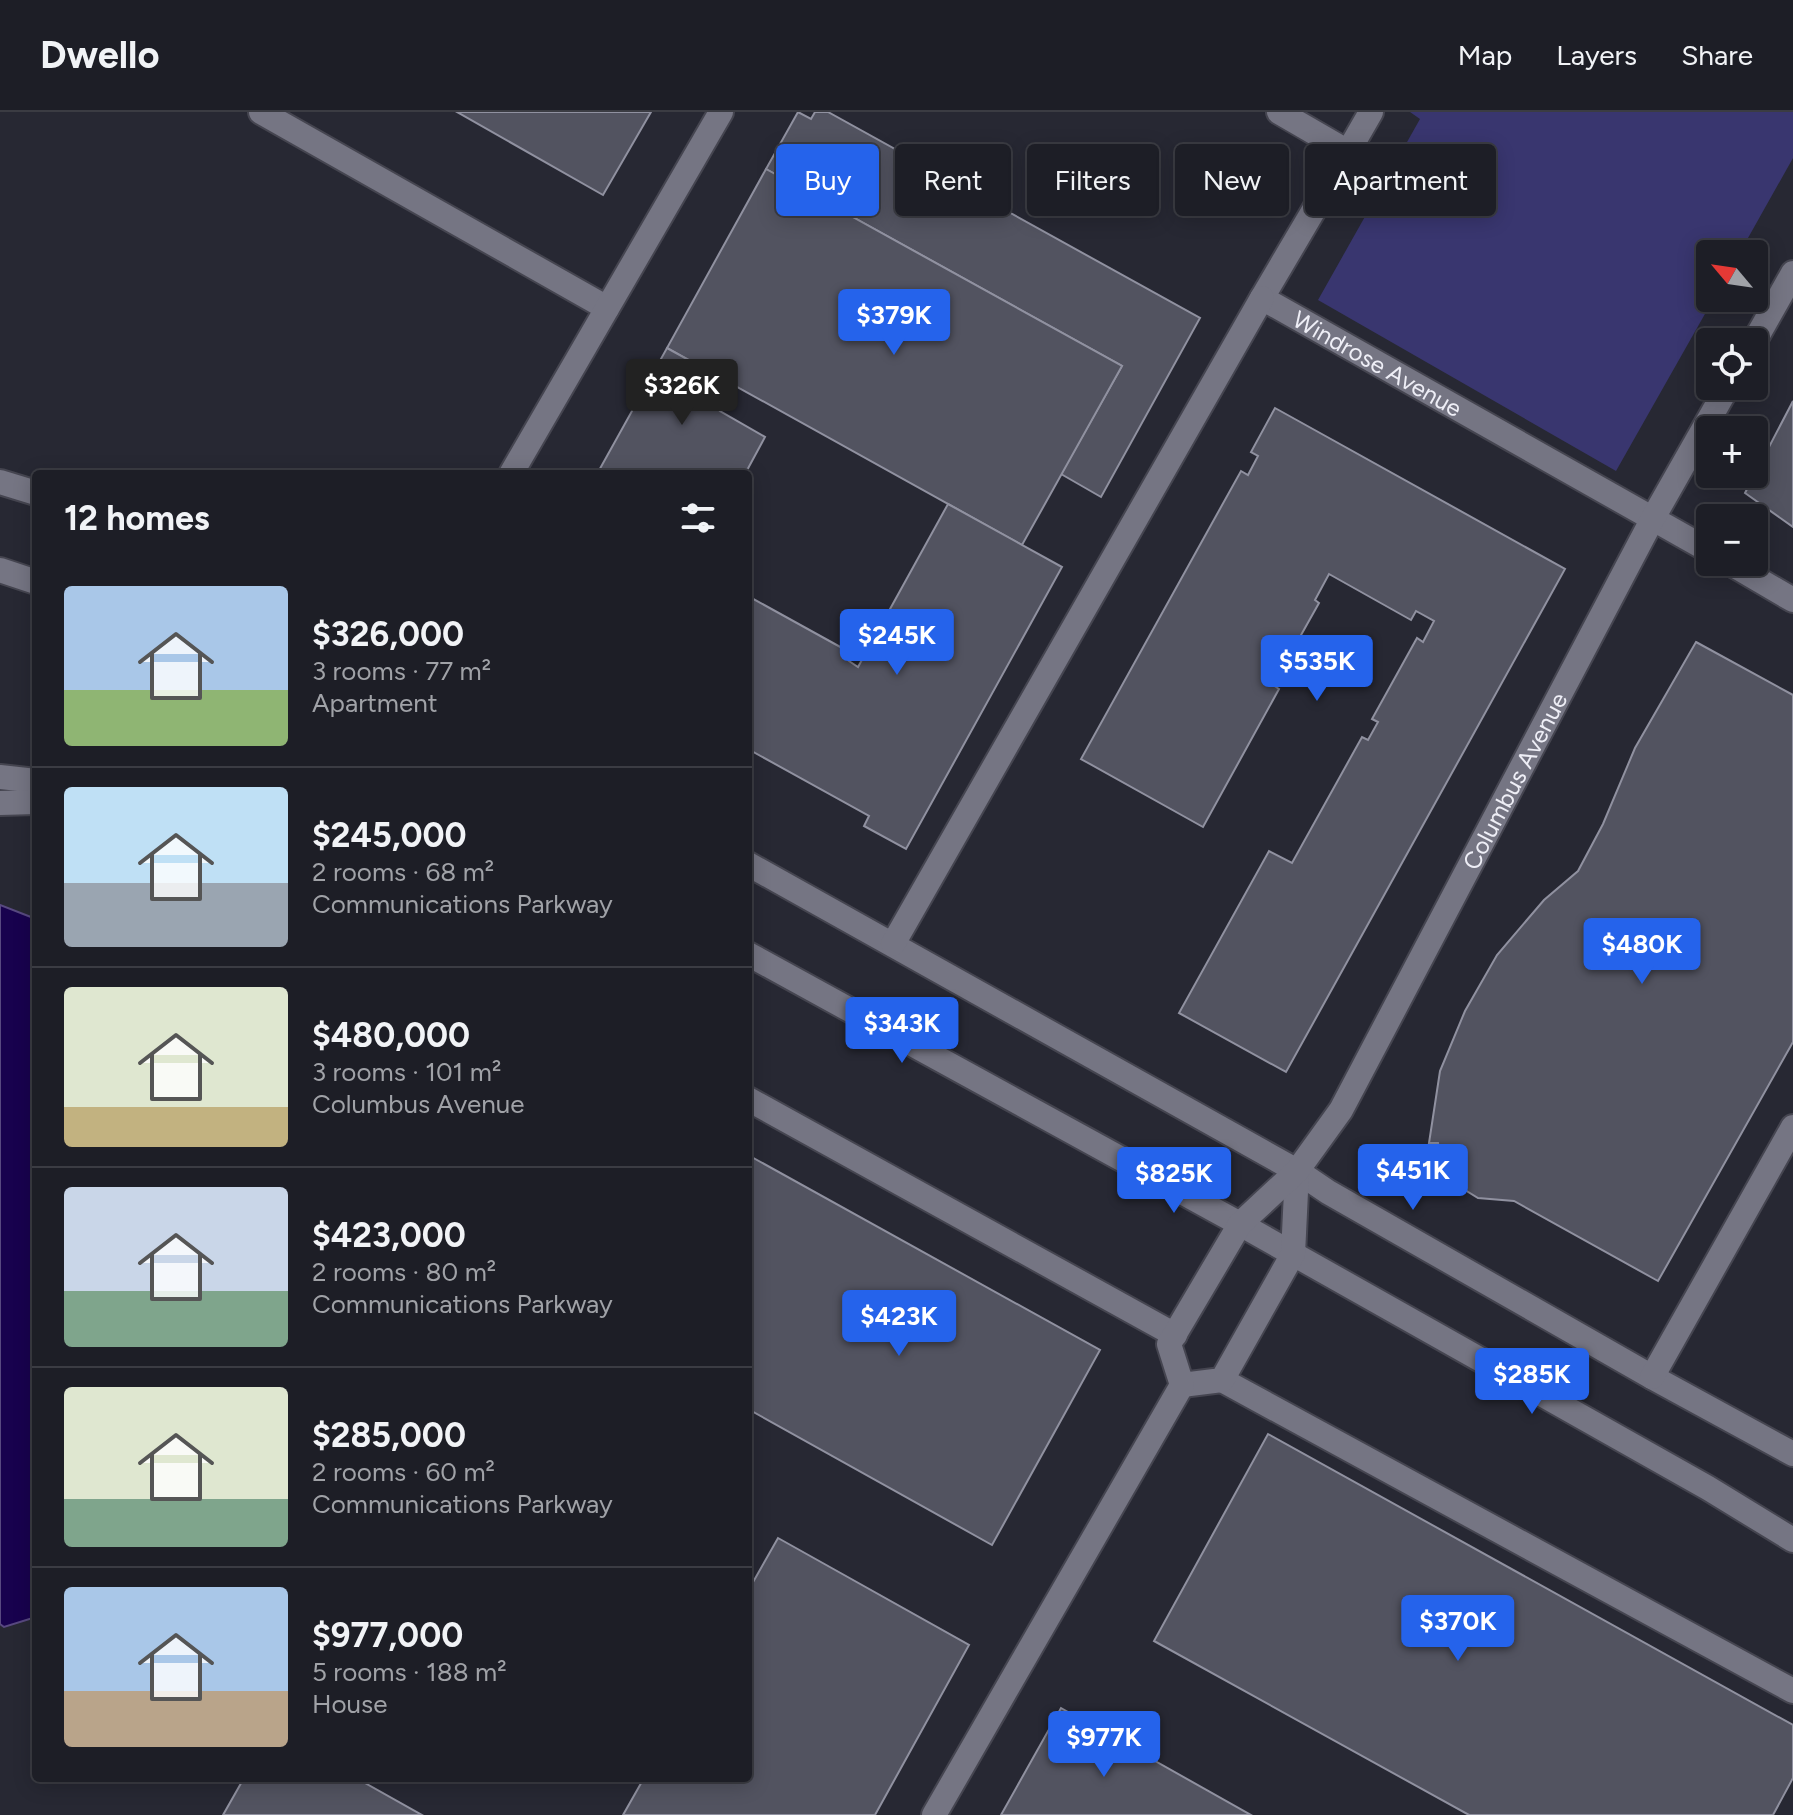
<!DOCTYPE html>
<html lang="en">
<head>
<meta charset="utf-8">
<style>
	:root { --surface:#1d1e26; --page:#2a2b32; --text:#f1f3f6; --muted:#a0a2a7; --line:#3b3c43; --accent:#2563eb }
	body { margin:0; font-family:Figtree,sans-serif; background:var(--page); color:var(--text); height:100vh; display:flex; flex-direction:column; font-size:30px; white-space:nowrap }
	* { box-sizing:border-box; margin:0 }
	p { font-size:26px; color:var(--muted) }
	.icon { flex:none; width:44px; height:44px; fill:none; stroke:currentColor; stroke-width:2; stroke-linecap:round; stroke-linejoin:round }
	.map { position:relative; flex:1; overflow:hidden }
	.side { position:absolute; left:32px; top:358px; width:720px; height:1312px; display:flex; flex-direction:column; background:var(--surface); border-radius:8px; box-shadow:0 4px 20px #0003,0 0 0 2px var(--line) }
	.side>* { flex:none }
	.top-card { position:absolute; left:776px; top:32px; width:760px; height:72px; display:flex; gap:16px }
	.needle { width:52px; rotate:299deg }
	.controls { position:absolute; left:1696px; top:128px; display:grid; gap:16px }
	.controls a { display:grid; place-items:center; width:72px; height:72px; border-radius:8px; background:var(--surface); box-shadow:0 4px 20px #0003,0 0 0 2px var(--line); font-size:40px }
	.price { position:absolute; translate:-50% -68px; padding:0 18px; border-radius:8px; background:var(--accent); color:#fff; font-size:26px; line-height:52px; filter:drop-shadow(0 2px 4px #0008) }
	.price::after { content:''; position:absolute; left:50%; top:48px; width:24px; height:18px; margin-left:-12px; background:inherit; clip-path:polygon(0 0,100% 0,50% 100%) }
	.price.active { background:#222; color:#fff }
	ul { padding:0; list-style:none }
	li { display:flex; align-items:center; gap:24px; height:200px; padding:0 32px }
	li+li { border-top:2px solid var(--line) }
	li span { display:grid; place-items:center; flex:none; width:224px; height:160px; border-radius:8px; color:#555 }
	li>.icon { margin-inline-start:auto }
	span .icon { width:96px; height:96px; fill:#fffc; stroke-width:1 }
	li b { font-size:34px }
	h2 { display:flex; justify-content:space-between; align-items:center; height:96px; padding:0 32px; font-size:34px }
	.tag { padding:0 28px; border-radius:8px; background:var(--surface); box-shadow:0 4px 20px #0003,0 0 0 2px var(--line); font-size:28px; line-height:72px }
	.tag.active { background:var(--accent); color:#fff }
	header { display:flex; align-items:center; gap:48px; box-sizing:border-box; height:112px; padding:0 40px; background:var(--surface); border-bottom:2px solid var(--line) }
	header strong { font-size:38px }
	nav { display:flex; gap:44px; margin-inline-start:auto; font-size:28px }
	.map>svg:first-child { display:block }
	.green { fill:#39366f }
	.water { fill:#18024e; stroke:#584980; stroke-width:2 }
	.building { fill:#525360; stroke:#9091a0; stroke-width:2 }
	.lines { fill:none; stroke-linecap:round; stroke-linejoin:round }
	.minor-casing { stroke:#454550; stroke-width:28 }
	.minor { stroke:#757583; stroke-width:24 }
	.labels { text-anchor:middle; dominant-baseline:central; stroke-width:6; stroke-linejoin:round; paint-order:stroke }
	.street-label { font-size:24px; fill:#eeeef6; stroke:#111116 }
</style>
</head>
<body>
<header>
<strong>Dwello</strong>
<nav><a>Map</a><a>Layers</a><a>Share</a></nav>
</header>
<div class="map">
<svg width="1793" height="1703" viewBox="0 0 1793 1703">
	<rect width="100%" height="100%" fill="#272833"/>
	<path class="green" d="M1410,0h383v46l-54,96h-29v44h4l-98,173 -298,-171 102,-181z"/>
	<path class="water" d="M0,793l36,14v698l-32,10 -4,-3z"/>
	<g class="building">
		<path d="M457,0h194l-48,83z"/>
		<path d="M798,0l13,7 4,-7h13l372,206 -99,179 -40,-23 61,-108 -356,-197z"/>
		<path d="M766,57l356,197 -100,179 -355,-197z"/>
		<path d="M667,236l67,37 -14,26 45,26 -20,37h-148z"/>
		<path d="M1793,289v126l-48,-34z"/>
		<path d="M1275,296l290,161 -279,503 -107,-59 90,-162 23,12 70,-126 6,3 10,-18 -6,-3 45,-81 6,4 11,-21 -18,-10 -5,9 -82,-46 -14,26 4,3 -46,82 6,4 -76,138 -122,-68 160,-288 7,4 10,-19 -7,-4z"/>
		<path d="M948,392l114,63 -156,282 -42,-23 5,-10 -121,-67v-153l105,58 -4,7 9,6z"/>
		<path d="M1696,530l97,53v347l-135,239 -144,-80 -36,-3 -21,-13 -15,-19 -4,-23h-9l11,-72 25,-60 32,-56 47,-55 34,-29 25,-47 32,-76z"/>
		<path d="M748,1043l352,195 -108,195 -244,-136z"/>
		<path d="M1268,1322l525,291v53l-20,37h-304l-315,-174z"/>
		<path d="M778,1426l191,107 -94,170h-252l21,-37h104v-187z"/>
		<path d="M1061,1596l190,107h-250z"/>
		<path d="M244,1666h112l66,37h-199z"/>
	</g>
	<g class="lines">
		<defs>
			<g id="minor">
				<path d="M261,0l346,196"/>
				<path id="s1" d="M1279,0l69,40 -86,146 448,253"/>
				<path d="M1348,40l23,-40"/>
				<path d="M1754,230l39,-69"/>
				<path d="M511,362l210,-362"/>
				<path d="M0,370l36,11"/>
				<path d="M1728,450l65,38"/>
				<path d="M0,458l36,12"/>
				<path d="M0,665l36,4"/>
				<path d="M0,691l36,-1"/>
				<path d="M748,752l549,307 31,21 324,185 141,77"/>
				<path d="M893,832l369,-646"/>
				<path d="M748,842l492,270 468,264 85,52"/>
				<path d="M748,987l427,236"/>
				<path d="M1652,1265l141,-250"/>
				<path d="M1222,1268l571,311"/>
				<path d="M1182,1273l40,-5 71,-126 4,-83"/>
				<path id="s2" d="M934,1703l248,-430 -13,-41 71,-120 57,-53 44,-61 312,-592 75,-132"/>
			</g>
		</defs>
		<use href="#minor" class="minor-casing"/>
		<use href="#minor" class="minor"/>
	</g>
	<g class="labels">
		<g class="street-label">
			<text stroke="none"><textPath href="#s1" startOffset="382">Windrose Avenue</textPath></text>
			<text stroke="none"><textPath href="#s2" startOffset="1204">Columbus Avenue</textPath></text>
		</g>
	</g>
</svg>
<div class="controls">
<a><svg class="needle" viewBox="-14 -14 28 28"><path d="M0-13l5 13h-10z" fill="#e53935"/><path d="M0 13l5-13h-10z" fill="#a0a2a7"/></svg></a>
<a><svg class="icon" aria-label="locate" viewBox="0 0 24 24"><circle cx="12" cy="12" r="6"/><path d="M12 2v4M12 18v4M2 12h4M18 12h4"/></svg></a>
<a>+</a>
<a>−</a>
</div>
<b class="price" style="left:894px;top:245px">$379K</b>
<b class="price active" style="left:682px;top:315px">$326K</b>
<b class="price" style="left:897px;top:565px">$245K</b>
<b class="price" style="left:1317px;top:591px">$535K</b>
<b class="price" style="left:1642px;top:874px">$480K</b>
<b class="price" style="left:902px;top:953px">$343K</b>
<b class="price" style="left:1413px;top:1100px">$451K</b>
<b class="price" style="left:1174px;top:1103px">$825K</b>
<b class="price" style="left:899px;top:1246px">$423K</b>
<b class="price" style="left:1532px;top:1304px">$285K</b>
<b class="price" style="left:1458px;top:1551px">$370K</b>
<b class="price" style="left:1104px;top:1667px">$977K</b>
<div class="top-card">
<a class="tag active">Buy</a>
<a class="tag">Rent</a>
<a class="tag">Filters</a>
<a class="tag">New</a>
<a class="tag">Apartment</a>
</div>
<section class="side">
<h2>12 homes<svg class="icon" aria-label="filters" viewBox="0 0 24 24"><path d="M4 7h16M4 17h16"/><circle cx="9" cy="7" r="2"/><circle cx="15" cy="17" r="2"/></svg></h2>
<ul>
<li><span style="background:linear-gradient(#a9c7e8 65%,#8fb573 0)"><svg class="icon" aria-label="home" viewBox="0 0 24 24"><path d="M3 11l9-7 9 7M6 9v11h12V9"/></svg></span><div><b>$326,000</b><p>3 rooms · 77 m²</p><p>Apartment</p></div></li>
<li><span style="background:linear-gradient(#bfe0f5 60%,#9aa5b1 0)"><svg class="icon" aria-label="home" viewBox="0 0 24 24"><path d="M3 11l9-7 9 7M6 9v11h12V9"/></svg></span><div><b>$245,000</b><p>2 rooms · 68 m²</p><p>Communications Parkway</p></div></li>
<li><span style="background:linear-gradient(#dfe7d0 75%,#c2b280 0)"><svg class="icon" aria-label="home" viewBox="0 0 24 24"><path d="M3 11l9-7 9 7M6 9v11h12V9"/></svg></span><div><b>$480,000</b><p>3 rooms · 101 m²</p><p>Columbus Avenue</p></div></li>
<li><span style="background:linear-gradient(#c9d6e8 65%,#7fa58c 0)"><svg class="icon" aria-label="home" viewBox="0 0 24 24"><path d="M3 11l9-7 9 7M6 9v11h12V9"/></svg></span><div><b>$423,000</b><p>2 rooms · 80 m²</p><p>Communications Parkway</p></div></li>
<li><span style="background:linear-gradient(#dfe7d0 70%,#7fa58c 0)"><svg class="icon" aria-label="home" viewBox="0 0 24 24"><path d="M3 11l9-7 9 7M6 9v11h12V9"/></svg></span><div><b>$285,000</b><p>2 rooms · 60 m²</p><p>Communications Parkway</p></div></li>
<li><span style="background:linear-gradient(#a9c7e8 65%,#b9a48a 0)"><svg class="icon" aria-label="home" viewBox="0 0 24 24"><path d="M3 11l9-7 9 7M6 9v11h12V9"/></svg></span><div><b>$977,000</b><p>5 rooms · 188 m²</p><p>House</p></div></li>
</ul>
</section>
</div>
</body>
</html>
